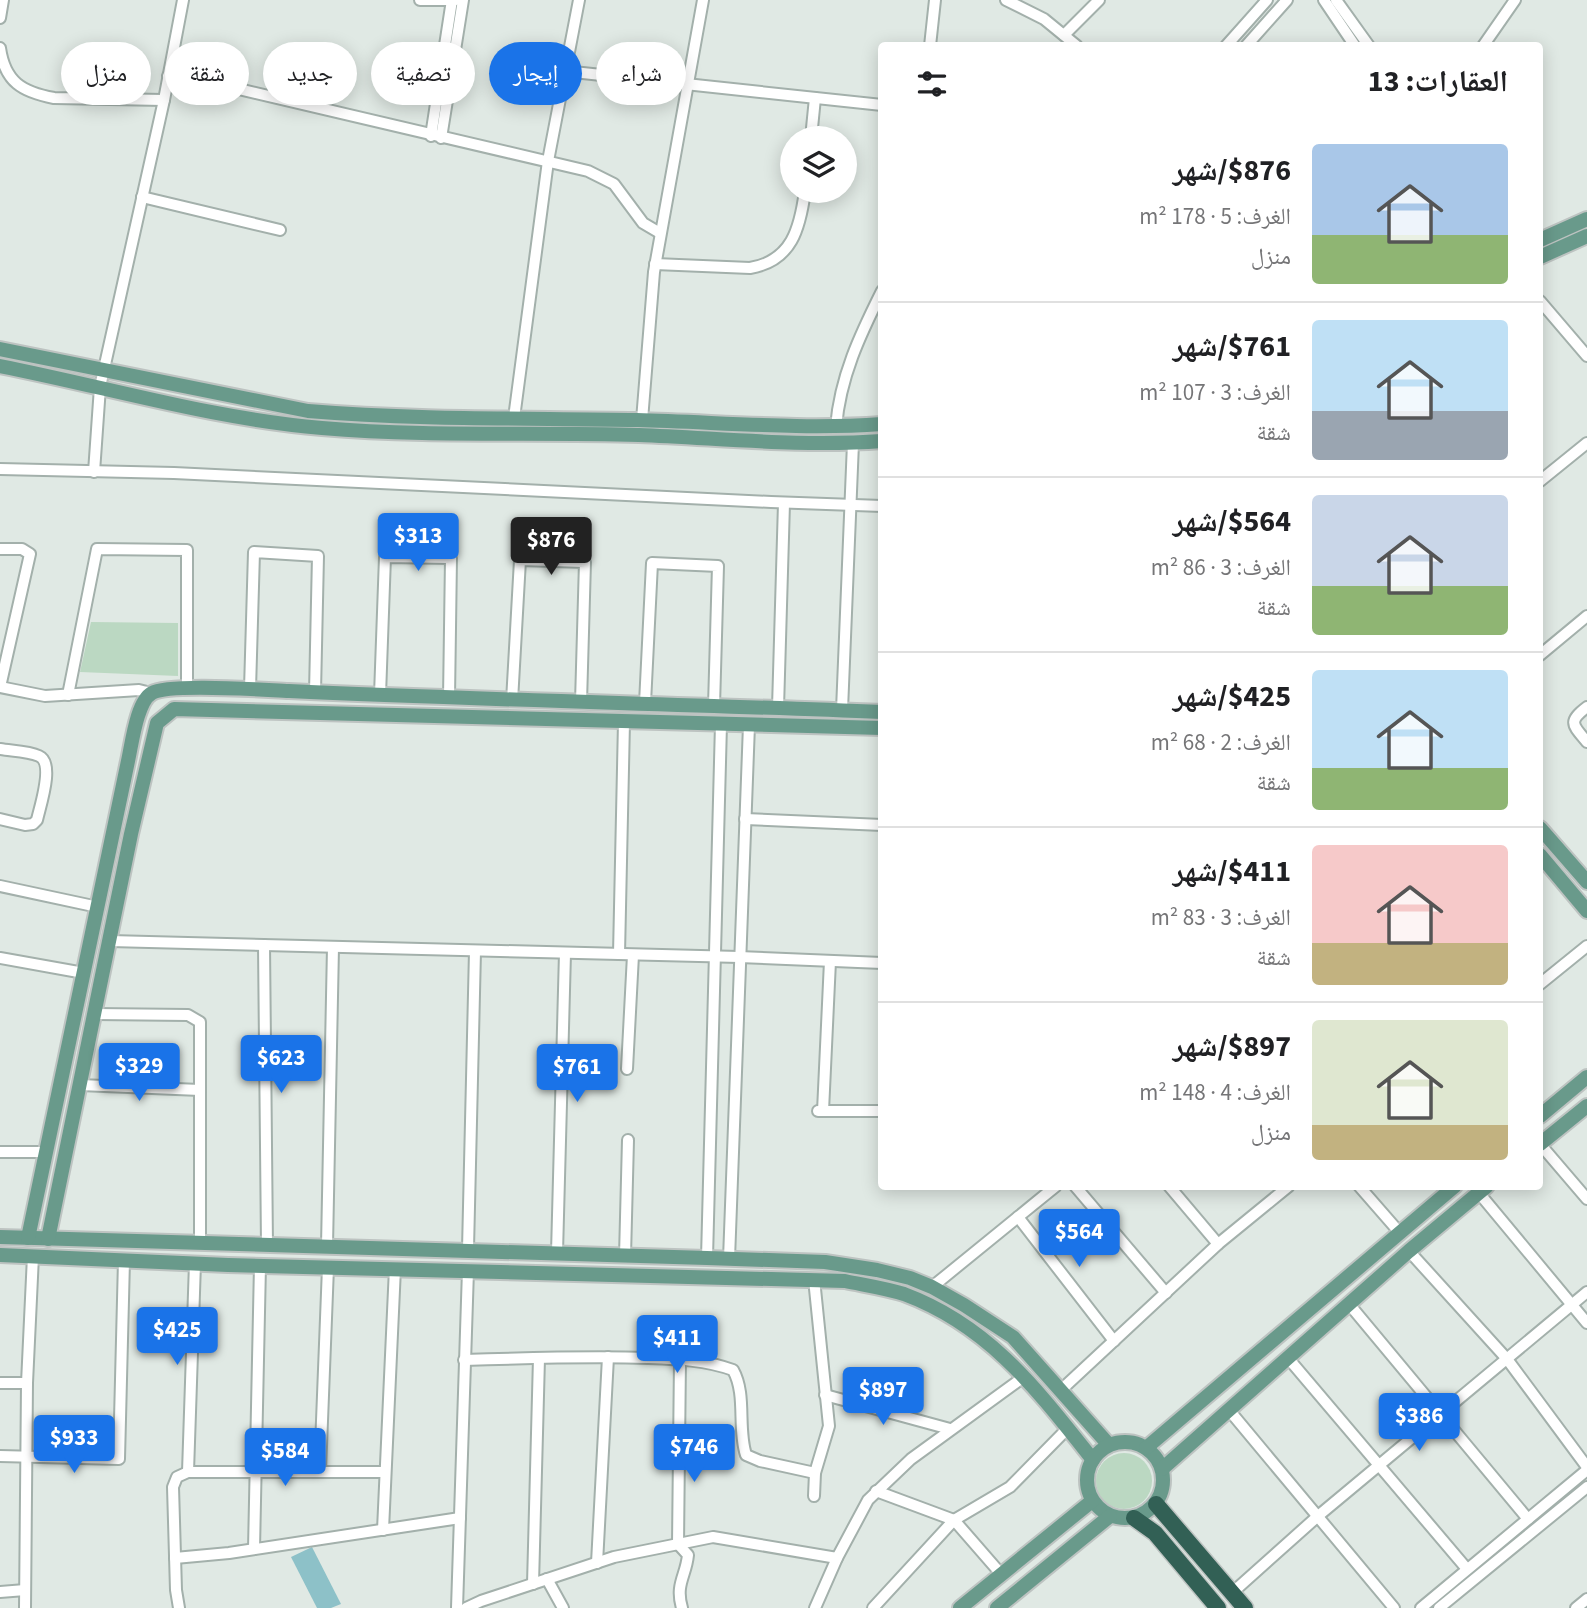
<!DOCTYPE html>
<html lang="ar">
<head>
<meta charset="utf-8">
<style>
	:root { --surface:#fff; --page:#f2f2f2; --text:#202124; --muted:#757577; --line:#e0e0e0; --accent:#1a73e8 }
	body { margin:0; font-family:"Source Sans 3","Noto Naskh Arabic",sans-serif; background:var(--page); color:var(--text); direction:rtl; height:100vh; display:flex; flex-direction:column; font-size:26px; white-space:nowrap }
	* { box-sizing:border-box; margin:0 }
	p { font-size:23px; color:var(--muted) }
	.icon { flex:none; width:38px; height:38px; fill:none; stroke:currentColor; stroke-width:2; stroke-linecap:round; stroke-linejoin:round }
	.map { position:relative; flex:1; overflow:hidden; direction:ltr }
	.details { position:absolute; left:878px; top:42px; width:665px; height:1148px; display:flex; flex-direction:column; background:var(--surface); border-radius:7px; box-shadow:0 4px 18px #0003; direction:rtl }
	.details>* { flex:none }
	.hud { position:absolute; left:21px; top:42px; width:665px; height:63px; direction:rtl; display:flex; gap:14px }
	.buttons { position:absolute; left:780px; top:126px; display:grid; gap:14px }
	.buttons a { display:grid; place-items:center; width:77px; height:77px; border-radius:50%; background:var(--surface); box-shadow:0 4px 18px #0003; font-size:35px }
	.price { position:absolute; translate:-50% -60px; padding:0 16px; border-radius:7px; background:var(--accent); color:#fff; font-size:23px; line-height:46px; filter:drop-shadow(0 2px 4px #0008) }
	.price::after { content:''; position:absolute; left:50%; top:42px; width:21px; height:16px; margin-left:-10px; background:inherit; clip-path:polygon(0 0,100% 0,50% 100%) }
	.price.active { background:#222; color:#fff }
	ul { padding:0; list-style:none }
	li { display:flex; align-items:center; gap:21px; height:175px; padding:0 35px }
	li+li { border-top:2px solid var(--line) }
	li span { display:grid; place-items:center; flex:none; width:196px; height:140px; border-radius:7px; color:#555 }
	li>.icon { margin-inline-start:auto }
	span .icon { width:84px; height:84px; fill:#fffc; stroke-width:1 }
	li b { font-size:30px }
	h2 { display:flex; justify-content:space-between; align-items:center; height:84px; padding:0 35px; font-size:30px }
	.pill { padding:0 24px; border-radius:32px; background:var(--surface); box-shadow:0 4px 18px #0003; font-size:24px; line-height:63px }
	.pill.active { background:var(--accent); color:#fff }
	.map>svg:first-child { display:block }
	.green { fill:#bbd8c2 }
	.water { fill:#8dc1c8 }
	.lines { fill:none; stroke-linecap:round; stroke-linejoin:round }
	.minor-casing { stroke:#a3b0ab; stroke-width:14 }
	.major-casing { stroke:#bdc3c1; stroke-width:18 }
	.highway-casing { stroke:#bdc3c1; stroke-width:19 }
	.minor { stroke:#fff; stroke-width:10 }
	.major { stroke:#699a8b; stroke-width:14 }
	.highway { stroke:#326055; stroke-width:16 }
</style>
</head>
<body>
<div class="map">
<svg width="1587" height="1608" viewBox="0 0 1587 1608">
	<rect width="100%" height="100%" fill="#e0e9e4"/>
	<g class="green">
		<path d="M91,622l87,1v53l-98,-4z"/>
		<circle cx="1124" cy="1481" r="28"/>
	</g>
	<path class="water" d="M312,1547l29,57 -10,4h-14l-26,-51z"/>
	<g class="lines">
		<defs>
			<g id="minor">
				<path d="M420,0h36"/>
				<path d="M1006,0l38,19 33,27"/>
				<path d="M1324,0l31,46"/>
				<path d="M1336,0l33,46"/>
				<path d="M0,18l3,-18"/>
				<path d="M1064,35l35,-35"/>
				<path d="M930,46l5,-46"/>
				<path d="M1226,46l41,-46"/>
				<path d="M1246,46l41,-46"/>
				<path d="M1483,46l32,-46"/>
				<path d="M0,48c5,34 22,44 54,50l110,2"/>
				<path d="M564,71l318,34"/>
				<path d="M168,76l45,7 375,88 26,13 29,39 17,10"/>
				<path d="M431,136l21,-136"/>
				<path d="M441,138l22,-138"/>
				<path d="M811,138l4,-40"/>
				<path d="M142,197l138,33"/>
				<path d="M655,264l95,4c42,-7 50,-40 55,-77"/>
				<path d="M1540,301l47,55"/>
				<path d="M514,418l34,-257 31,-161"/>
				<path d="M642,420l12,-148 49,-272"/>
				<path d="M836,427c4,-50 24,-92 46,-136"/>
				<path d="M0,469l174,4 597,29 111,4"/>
				<path d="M94,472l6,-85 64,-287 19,-100"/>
				<path d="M1540,481l47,-38"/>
				<path d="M0,549h22l8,5 -30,133"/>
				<path d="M1540,655l47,-39"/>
				<path d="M0,687l45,9 94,-6 12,3"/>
				<path d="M250,689l4,-137 64,4 -3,136"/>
				<path d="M68,695l29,-146 90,1v139"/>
				<path d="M380,695l5,-138 66,1 -2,140"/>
				<path d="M512,701l8,-141 65,2 -4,140"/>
				<path d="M645,703l7,-140 66,3 -4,140"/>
				<path d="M1587,707c-20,15 -14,18 0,35"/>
				<path d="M778,708l6,-205"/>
				<path d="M842,710l11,-267"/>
				<path d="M0,749c12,2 28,2 39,7 16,7 1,50 -2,64l-4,4 -8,1 -25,-6"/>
				<path d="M745,819l137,6"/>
				<path d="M0,886l98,21"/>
				<path d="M110,941l629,16 143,6"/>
				<path d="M264,945l3,300"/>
				<path d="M619,954l5,-232"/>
				<path d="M0,958l84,15"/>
				<path d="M1540,984l47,-38"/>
				<path d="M95,1014l93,1 12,7v220"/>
				<path d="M627,1069l6,-114"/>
				<path d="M80,1085l120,5"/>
				<path d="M818,1111h64"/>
				<path d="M823,1111l7,-150"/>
				<path d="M1540,1144l47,55"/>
				<path d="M0,1152h46"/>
				<path d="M1075,1186l91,107"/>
				<path d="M1359,1186l41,47"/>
				<path d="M1479,1193l108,130"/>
				<path d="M1018,1217l96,124"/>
				<path d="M1218,1244l71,-58"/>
				<path d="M327,1246l6,-299"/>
				<path d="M468,1249l7,-298"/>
				<path d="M1409,1251l98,108 80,108"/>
				<path d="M557,1253l8,-300"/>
				<path d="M625,1256l3,-116"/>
				<path d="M707,1258l14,-534"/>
				<path d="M729,1259l20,-534"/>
				<path d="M814,1279l15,147 -14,47 -1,23"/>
				<path d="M932,1287l124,-101"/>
				<path d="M1349,1304l179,215"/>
				<path d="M1288,1358l179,211"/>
				<path d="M680,1359l-2,185 10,11c-2,21 -13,29 -6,53"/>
				<path d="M464,1360c61,-2 122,-4 184,-2 28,1 58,2 85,12 14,25 4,58 13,85l14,6 55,12"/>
				<path d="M0,1383h27"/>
				<path d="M1061,1390l157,-146 -49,-58"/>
				<path d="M825,1395l125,34"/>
				<path d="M1229,1410l165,198"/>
				<path d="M0,1456l119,3 5,-199"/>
				<path d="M188,1472l7,-209"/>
				<path d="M320,1472l8,-205"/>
				<path d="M876,1491l78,29 47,54"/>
				<path d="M383,1530l12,-262"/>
				<path d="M254,1549l6,-284"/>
				<path d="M175,1558l54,-5 231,-35"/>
				<path d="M597,1563l11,-206"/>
				<path d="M547,1579l16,29"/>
				<path d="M533,1584l6,-226"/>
				<path d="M0,1592l25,-2"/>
				<path d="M1233,1592l85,-76 269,-224"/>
				<path d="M25,1608l2,-225 6,-127"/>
				<path d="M179,1608l-3,-18 -3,-103 4,-10 11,-5h196"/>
				<path d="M457,1608l11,-338"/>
				<path d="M466,1608l15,-7 133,-44 99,-20 124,21"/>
				<path d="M815,1608l22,-50 31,-58 43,-41 114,-83"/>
				<path d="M873,1608l81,-88 56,-33 58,-59"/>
				<path d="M1421,1608l166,-138"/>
				<path d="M1439,1608l148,-121"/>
				<path d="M1576,1608l11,-9"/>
			</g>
			<g id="major">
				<path d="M1540,240l47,-21"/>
				<path d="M1540,257l47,-21"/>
				<path d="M0,349l308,62c109,9 220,7 329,9 82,2 163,10 245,4"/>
				<path d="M0,366c107,21 213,53 322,62 105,9 211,4 317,7 81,3 162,12 243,6"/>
				<path d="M1540,828l47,54"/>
				<path d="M1540,855l47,56"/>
				<path d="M1540,1116l47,-39"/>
				<path d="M1540,1144l47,-38"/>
				<path d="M0,1237l707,21 118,4 52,8 33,8 22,9 32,18 49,32 96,108"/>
				<path d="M28,1238l100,-477c4,-18 9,-60 24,-68 17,-10 112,-3 137,-2 198,9 395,13 593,21"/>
				<path d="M48,1239l83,-405 26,-111 17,-14 708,19"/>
				<path d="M0,1255l228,10 617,16c19,4 40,7 59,13 86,32 134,97 189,166"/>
				<circle cx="1125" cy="1480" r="38"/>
				<path d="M1146,1448l309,-262"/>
				<path d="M1162,1469l247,-218 78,-65"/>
				<path d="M960,1608l132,-107"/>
				<path d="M997,1608l113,-92"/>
			</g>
			<g id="highway">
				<path d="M1156,1504l89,104"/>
				<path d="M1134,1518l21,15 63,75"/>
			</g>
		</defs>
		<use href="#minor" class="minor-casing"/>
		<use href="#major" class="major-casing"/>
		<use href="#highway" class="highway-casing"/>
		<use href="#minor" class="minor"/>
		<use href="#major" class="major"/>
		<use href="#highway" class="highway"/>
	</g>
</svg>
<div class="buttons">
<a><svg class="icon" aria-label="layers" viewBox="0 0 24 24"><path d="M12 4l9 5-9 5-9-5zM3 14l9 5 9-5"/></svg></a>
</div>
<b class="price" style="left:418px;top:573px">$313</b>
<b class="price active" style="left:551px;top:577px">$876</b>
<b class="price" style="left:281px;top:1095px">$623</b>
<b class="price" style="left:139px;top:1103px">$329</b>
<b class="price" style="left:577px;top:1104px">$761</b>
<b class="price" style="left:1079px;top:1269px">$564</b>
<b class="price" style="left:177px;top:1367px">$425</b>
<b class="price" style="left:677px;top:1375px">$411</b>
<b class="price" style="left:883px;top:1427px">$897</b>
<b class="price" style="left:1419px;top:1453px">$386</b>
<b class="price" style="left:74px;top:1475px">$933</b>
<b class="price" style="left:694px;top:1484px">$746</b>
<b class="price" style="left:285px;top:1488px">$584</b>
<div class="hud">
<a class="pill">شراء</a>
<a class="pill active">إيجار</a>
<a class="pill">تصفية</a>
<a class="pill">جديد</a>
<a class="pill">شقة</a>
<a class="pill">منزل</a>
</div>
<section class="details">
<h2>العقارات: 13<svg class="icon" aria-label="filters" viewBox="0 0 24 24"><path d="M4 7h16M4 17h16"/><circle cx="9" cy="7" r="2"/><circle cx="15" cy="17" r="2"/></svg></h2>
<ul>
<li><span style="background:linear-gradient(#a9c7e8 65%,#8fb573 0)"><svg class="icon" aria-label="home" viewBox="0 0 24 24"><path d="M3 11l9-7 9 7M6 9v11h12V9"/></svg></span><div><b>$876/شهر</b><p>الغرف: 5 · 178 m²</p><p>منزل</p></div></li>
<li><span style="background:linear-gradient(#bfe0f5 65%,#9aa5b1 0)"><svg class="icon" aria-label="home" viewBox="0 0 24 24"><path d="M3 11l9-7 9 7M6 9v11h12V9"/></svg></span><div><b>$761/شهر</b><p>الغرف: 3 · 107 m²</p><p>شقة</p></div></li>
<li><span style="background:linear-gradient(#c9d6e8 65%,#8fb573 0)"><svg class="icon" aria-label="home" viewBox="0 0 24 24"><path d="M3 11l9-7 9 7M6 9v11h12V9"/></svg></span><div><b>$564/شهر</b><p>الغرف: 3 · 86 m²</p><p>شقة</p></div></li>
<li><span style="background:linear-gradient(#bfe0f5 70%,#8fb573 0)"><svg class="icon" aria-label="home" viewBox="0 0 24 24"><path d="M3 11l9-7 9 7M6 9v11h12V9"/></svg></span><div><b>$425/شهر</b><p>الغرف: 2 · 68 m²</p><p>شقة</p></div></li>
<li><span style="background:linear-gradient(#f6c9c9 70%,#c2b280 0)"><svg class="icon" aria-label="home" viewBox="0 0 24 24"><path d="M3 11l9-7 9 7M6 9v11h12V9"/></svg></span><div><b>$411/شهر</b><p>الغرف: 3 · 83 m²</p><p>شقة</p></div></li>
<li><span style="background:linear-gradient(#dfe7d0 75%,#c2b280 0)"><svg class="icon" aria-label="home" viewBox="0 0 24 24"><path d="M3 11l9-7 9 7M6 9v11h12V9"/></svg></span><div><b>$897/شهر</b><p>الغرف: 4 · 148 m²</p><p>منزل</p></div></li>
</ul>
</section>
</div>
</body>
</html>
